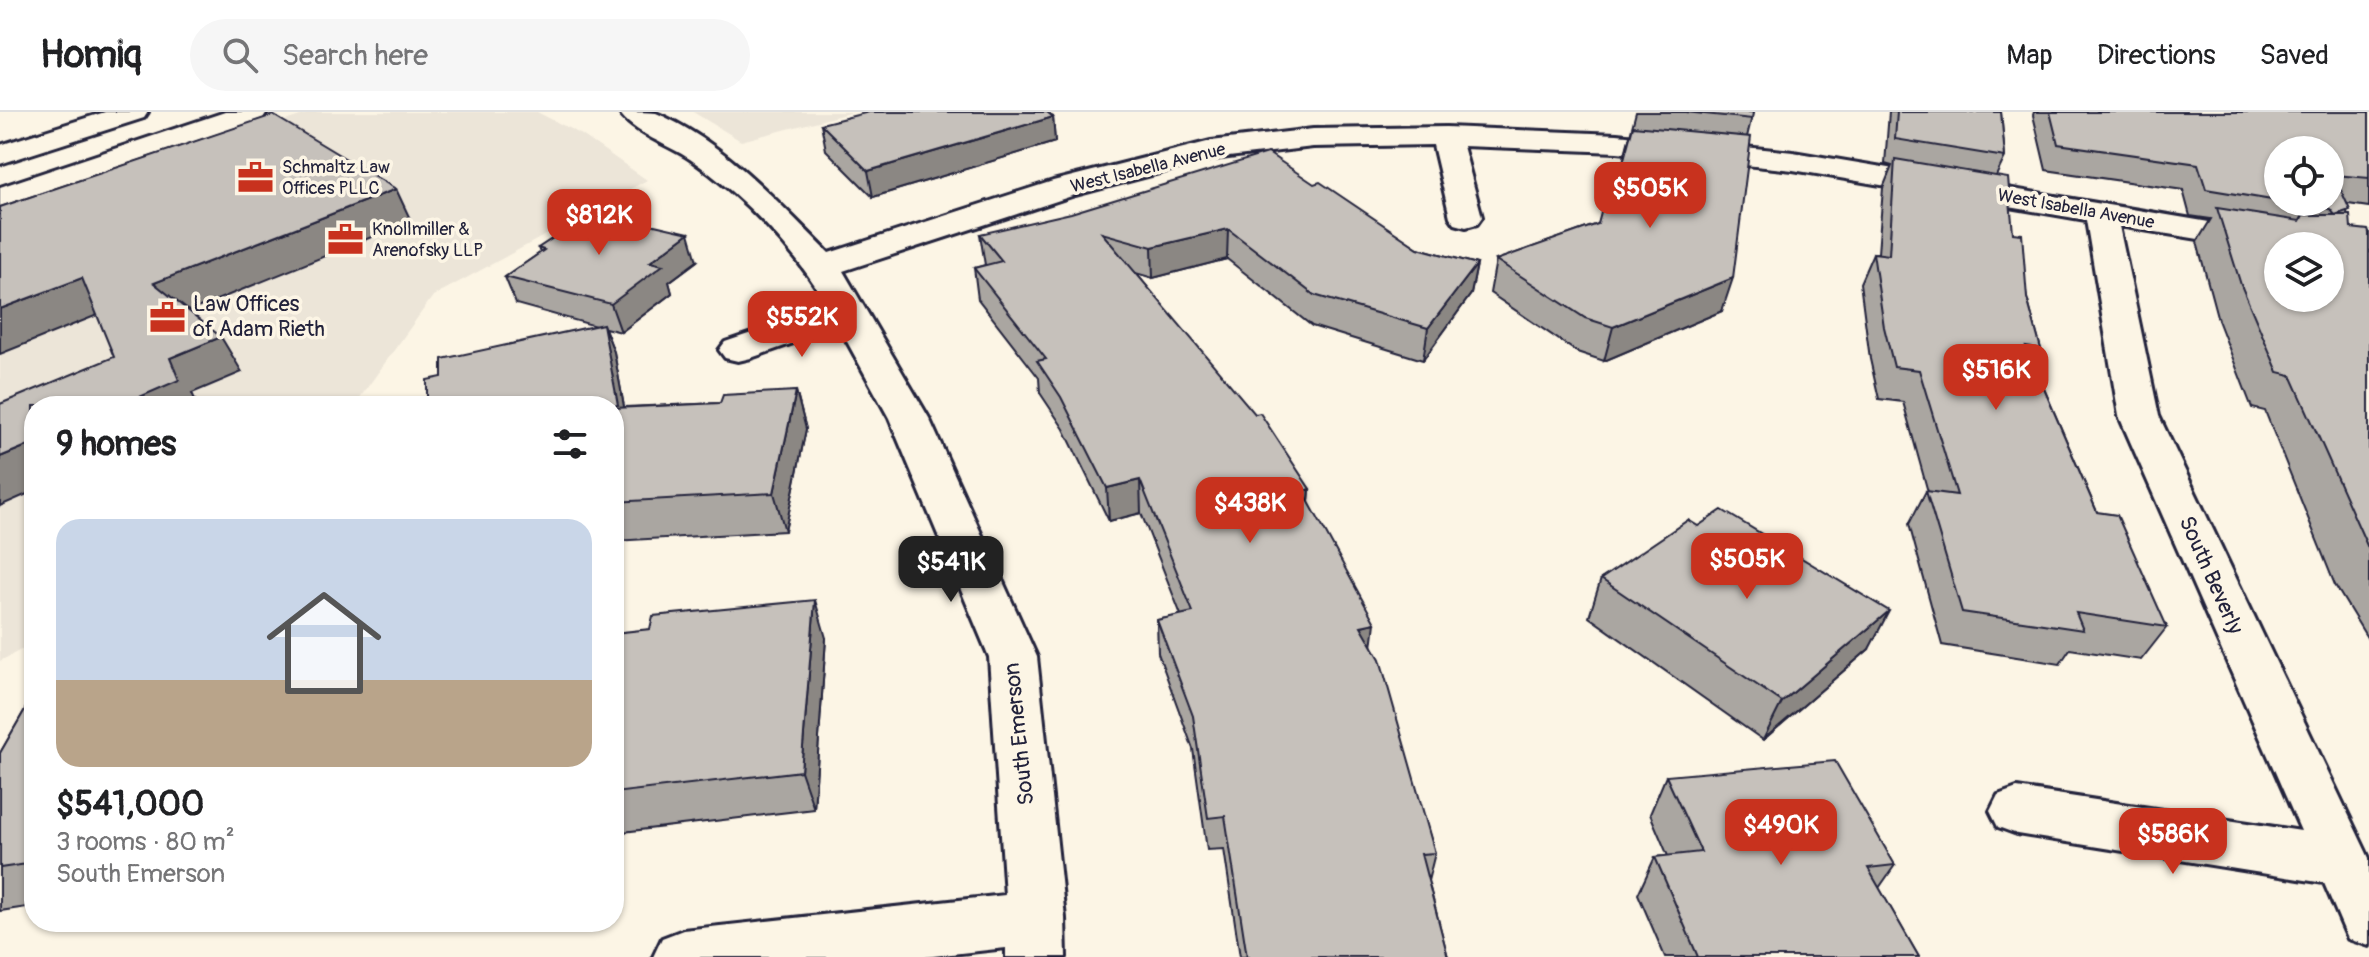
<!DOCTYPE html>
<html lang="en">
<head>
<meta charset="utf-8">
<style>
	:root { --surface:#fff; --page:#f6f6f6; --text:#202124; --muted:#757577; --line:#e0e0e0; --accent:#c8321e }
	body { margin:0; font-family:Pangolin,sans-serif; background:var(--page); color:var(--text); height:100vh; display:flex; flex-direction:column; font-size:30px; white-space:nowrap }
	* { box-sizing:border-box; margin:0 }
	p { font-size:26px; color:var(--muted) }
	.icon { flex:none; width:44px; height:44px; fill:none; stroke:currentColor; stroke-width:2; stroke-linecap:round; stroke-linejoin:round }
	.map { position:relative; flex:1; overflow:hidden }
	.side { position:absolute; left:24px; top:284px; width:600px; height:536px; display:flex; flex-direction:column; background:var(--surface); border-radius:32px; box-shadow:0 2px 6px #0004 }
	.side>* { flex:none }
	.buttons { position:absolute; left:2264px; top:24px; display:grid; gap:16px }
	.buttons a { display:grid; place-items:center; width:80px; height:80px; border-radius:50%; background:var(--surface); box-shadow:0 2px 6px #0004; font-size:40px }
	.price { position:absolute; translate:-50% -68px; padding:0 18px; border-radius:16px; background:var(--accent); color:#fff; font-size:26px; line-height:52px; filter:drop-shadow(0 2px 4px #0008) }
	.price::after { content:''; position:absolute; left:50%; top:48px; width:24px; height:18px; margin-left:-12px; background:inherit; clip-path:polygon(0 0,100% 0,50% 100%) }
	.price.active { background:#222; color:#fff }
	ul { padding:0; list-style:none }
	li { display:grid; align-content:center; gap:16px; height:424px; padding:0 32px }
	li+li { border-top:2px solid var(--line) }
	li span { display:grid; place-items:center; height:248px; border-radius:24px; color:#555 }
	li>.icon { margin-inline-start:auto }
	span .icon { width:144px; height:144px; fill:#fffc; stroke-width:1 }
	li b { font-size:34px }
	h2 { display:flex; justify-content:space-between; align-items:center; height:96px; padding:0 32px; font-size:34px }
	header { display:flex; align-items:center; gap:48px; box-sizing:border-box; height:112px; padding:0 40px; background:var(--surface); border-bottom:2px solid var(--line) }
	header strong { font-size:38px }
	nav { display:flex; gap:44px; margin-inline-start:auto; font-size:28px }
	.search { width:560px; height:72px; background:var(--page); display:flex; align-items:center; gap:20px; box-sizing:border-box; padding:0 28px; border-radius:44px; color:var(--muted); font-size:30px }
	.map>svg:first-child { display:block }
	.built { fill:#ece5d8 }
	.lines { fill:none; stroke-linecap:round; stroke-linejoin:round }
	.minor-casing { stroke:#22223b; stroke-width:6 }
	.major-casing { stroke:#22223b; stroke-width:6 }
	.minor { fill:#fcf5e5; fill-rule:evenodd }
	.major { fill:#fcf5e5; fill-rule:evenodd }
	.wall { fill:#aaa6a1; stroke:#22223b; stroke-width:2; fill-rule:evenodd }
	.shaded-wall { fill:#8b8783; stroke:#22223b; stroke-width:2 }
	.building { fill:#c6c1bb; stroke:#22223b; stroke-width:2; fill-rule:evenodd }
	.labels { text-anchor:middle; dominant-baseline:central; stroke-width:7; stroke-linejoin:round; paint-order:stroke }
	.far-poi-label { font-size:18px; fill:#22223b; stroke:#fcf5e5; text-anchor:start }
	.far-street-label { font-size:18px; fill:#22223b; stroke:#fcf5e5 }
	.poi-label { font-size:22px; fill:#22223b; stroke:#fcf5e5; text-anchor:start }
	.street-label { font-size:22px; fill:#22223b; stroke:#fcf5e5 }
</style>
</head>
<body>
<header>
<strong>Homiq</strong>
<div class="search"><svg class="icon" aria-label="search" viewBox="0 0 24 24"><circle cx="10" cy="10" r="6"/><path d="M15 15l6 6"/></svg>Search here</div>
<nav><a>Map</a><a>Directions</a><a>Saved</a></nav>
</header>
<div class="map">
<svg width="2369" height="845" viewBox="0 0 2369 845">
	<rect width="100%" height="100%" fill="#fcf5e5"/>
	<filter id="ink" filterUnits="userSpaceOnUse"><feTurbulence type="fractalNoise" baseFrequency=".0125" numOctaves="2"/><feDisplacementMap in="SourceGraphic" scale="16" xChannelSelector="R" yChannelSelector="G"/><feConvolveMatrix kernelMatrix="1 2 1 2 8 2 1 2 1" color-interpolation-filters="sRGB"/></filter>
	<g filter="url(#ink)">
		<g class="built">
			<path d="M312,0h225l45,23 65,45 -214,116 -79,110h-320v237l-34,18v-444z"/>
			<path d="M693,0h160l-112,29z"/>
		</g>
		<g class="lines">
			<defs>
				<path id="minor" d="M619,0c11,0 27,0 37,1 67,28 123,90 173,140l224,-72 158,-40 102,-12 133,-2 171,7 176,18 518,87 5,7h-38v6l-159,-26 40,190 210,442v88l-21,-7 -24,-56 -307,-49 -19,-7 -8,-16 8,-16 19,-7 284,43 -182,-415 -33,-196 -293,-50 -176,-18 -154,-6 19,71 -5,7 -11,3 -11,-3 -5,-7 -17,-72 -120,2 -101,12 -137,36 -232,76 86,147 108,239 28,261 1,39h-60v-9l-82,9h-271l9,-19 21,-8 322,-35 -16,-238 -100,-239 -50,-91 -88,31 -13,3 -13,-3 -6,-8 6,-8 103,-35c-30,-55 -86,-112 -138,-148 -21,-14 -57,-26 -71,-47z"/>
				<g id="major">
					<path d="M105,0h43l-4,6 -144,46v-19z"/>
					<path d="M225,0h42l-4,6 -263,88v-19z"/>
				</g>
			</defs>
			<use href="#minor" class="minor-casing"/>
			<use href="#major" class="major-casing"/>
			<use href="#minor" class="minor"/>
			<use href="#major" class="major"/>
		</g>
		<g class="wall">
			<path d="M1636,0h117l-6,25 -25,174 -118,50 -27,-9 -87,-59 6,-33 102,-36 20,-43z"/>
			<path d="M1889,0h112l4,45 -9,19 17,57 14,65 14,51 -8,14 64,149 70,115 -26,33 -71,-11 -10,15 -118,-19 -33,-121 17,-33 2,1 -25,-90 -24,-3 -9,-40 -10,-76 13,-30h5l5,-65 9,-22 -7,-2z"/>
			<path d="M2034,0h335v95l-21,-3 -1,11 4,13 18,5v408l-34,-56 -70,-174 -13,-3 -34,-88 -21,-78 14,-23 -21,-3 -7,-26 -137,-20 -13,-55zM2278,38l52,52h-52z"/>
			<path d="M1053,5l2,25 -182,55 -47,-47 -5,-26z"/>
			<path d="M1314,72l104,64 59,16 -6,30 -48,66 -111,-34 -85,-67 -74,19 -17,-5 174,216 -1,14 63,142 63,208 -7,28 20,76h-208l-16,-108 -17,1 -14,-101 -35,-96 -1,-33 24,-5 -40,-102 -32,8 -45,-92 -24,-36 -1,-15 -61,-79 -4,-31 11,-3 -5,-31z"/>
			<path d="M538,136l159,13 -28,21 3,11 -51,39 -16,-4 9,24 10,55 96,-4 76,-12 10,38 -21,102 -171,10v-135l-172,-29 154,-51 -80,-22 -11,-27 35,-24z"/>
			<path d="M1698,414l171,123 -106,91 -174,-123 12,-38z"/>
			<path d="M614,521l212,5 -12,171 -200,24z"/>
			<path d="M34,582v212l-34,5v-158z"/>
			<path d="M1666,664l229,89 -16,23 40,69h-254l-27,-63 17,-37 13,-1 -18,-42z"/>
		</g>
		<g class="shaded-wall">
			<path d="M1053,5l2,25 -182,55 -5,-26z"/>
			<path d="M396,77l15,32 -236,96 -21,-34z"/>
			<path d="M1228,117l-1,30 -74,19 -1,-31z"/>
			<path d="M689,121l8,28 -28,21 3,11 -51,39 -10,-28 39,-42z"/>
			<path d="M1477,152l-6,30 -48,66 5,-32z"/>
			<path d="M82,166l23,34 -105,42v-45z"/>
			<path d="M1733,166l-11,33 -118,50 9,-34z"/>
			<path d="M603,212l11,28 15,82 -15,3v-31z"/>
			<path d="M221,225l21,35 -50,21 6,13h-79l51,-48z"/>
			<path d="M796,279l10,38 -21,102 -11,-38z"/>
			<path d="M34,331v48l-34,15v-49z"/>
			<path d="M1140,368l1,33 -32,8 -2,-33z"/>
			<path d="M1310,377l-3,33 -4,-31z"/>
			<path d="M815,488l11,38 -12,171 -13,-38z"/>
			<path d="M1889,499l-20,38 -106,91 19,-38z"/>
			<path d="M1375,511l-4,33 -10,-30z"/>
		</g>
		<g class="building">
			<path d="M869,0h178l6,5 -185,54 -47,-47z"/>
			<path d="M1685,0h68l-1,7z"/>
			<path d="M1897,0h104l4,45 -110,-18z"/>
			<path d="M2050,0h319v66l-35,-3 16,35 -15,5 -5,-6 -45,-7h45v-52h-52v51l-72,-12 -8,-25 -140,-20z"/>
			<path d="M273,3l123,74 -242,94 67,54 -51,21 9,22 -60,26h-85v37l-34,14v-53l114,-47 -32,-79 -82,31v-102z"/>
			<path d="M1633,14l118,11 -18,141 -120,49 -28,-9 -89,-58 102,-36 12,-45 8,2z"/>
			<path d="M1268,41l46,31 6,-2 98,66 59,16 -49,64 -114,-33 -86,-66 -76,18 -50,-14 153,181 5,-1 50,76 -7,2 72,132 -14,3 19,33 55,194 -14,1 27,103h-201l-22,-141 -17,2 -15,-102 -36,-96 36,-8 -53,-132 -33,8 -46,-91 -24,-36 9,-2 -72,-91 28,-7 -22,-27 91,-21z"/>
			<path d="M1895,47l113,19 5,55 9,1 5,64 14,51 -15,-2 71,165 20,3 50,112 -91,-14 7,17 -121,-18 -36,-121 31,4 -38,-125 -25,-3 -10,-40 -11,-74 16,2z"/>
			<path d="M2217,96l83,13 3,-6h47l1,13 17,2 1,3v317l-78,-175 -13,-3 -37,-87zM2278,134h52v52h-52z"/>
			<path d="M594,99l95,22 -39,29 13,3 -52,39 -106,-27 39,-27 -6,-2z"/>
			<path d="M603,212l15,81 -6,1h-185v-26l15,-3v-18z"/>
			<path d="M796,279l-22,102 -160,9v-94l106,-5 3,-8z"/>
			<path d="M1722,398l167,101 -107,91 -181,-123 87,-59 10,6z"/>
			<path d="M815,488l-14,171 -187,22v-160l36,-4 3,-13z"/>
			<path d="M34,582v169l-34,5v-115z"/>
			<path d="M1835,649l60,104 -27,3 51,89h-221l-43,-100 46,-5 -35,-76z"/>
		</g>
	</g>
	<defs>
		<symbol id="office-bare" viewBox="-9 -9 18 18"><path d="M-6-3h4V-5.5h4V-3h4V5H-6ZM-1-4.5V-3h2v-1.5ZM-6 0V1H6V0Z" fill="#c8321e" stroke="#fcf5e5" stroke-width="2.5" paint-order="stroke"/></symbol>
	</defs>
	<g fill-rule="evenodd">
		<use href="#office-bare" x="230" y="40" width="51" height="51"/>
		<use href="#office-bare" x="320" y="102" width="51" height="51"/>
		<use href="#office-bare" x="142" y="180" width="51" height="51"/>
	</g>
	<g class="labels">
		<g class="far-poi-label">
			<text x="282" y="55">Schmaltz Law<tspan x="282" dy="21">Offices PLLC</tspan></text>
			<text x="372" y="117">Knollmiller &amp;<tspan x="372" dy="21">Arenofsky LLP</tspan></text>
		</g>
		<g class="far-street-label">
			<text transform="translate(1148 56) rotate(-14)">West Isabella Avenue</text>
			<text transform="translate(2076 97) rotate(10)">West Isabella Avenue</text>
		</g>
		<g class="poi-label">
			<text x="193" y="192">Law Offices<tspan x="193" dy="25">of Adam Rieth</tspan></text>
		</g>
		<g class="street-label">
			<text transform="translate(2211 463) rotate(66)">South Beverly</text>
			<text transform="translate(1019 622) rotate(-96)">South Emerson</text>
		</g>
	</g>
</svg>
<div class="buttons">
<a><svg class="icon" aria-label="locate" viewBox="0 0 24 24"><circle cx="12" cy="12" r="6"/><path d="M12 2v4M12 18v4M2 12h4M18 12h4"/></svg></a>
<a><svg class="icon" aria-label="layers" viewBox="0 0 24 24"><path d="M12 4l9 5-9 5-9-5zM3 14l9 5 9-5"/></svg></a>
</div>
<b class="price" style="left:1650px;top:118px">$505K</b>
<b class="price" style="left:599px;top:145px">$812K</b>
<b class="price" style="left:802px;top:247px">$552K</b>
<b class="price" style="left:1996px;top:300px">$516K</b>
<b class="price" style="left:1250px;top:433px">$438K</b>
<b class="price" style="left:1747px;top:489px">$505K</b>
<b class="price active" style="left:951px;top:492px">$541K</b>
<b class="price" style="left:1781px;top:755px">$490K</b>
<b class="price" style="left:2173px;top:764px">$586K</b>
<section class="side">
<h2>9 homes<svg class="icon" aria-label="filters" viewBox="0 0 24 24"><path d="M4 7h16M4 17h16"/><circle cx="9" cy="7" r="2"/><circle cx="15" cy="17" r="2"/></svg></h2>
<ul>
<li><span style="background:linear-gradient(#c9d6e8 65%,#b9a48a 0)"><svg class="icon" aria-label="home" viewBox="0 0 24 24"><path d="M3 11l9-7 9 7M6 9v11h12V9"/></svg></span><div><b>$541,000</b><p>3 rooms · 80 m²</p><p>South Emerson</p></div></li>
</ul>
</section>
</div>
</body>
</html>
